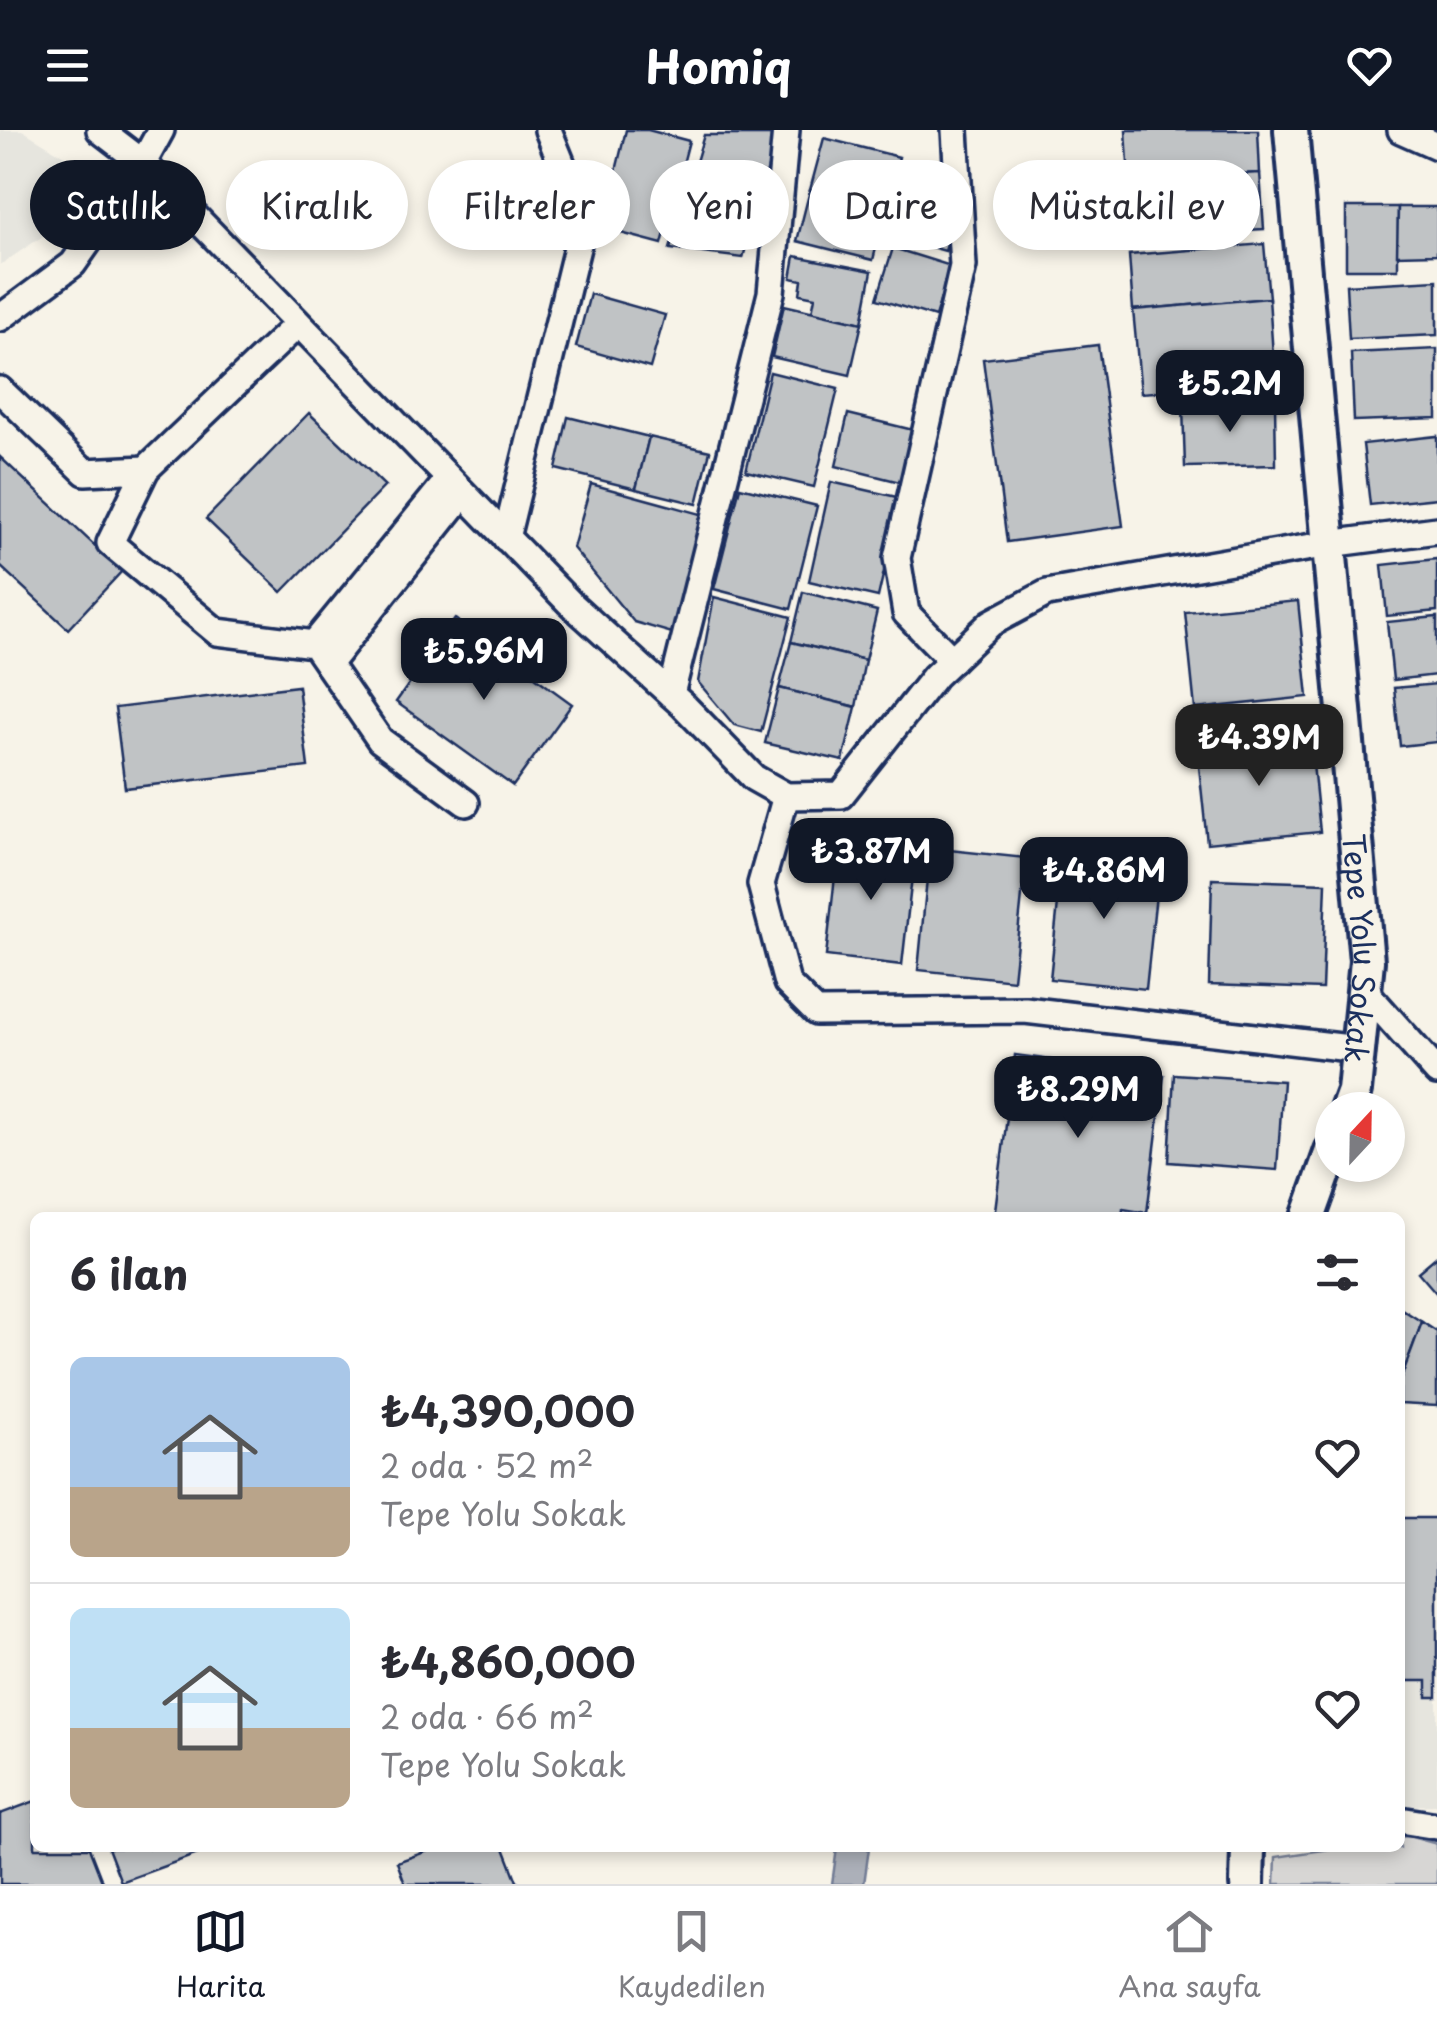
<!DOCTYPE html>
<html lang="tr">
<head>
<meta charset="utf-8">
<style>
	:root { --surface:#fff; --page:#f2f2f3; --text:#2b2b33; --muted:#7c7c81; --line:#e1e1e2; --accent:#111827 }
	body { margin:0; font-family:"Playpen Sans",sans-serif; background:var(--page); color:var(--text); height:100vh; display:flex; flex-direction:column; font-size:38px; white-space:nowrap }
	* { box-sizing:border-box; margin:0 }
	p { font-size:32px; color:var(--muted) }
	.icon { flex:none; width:55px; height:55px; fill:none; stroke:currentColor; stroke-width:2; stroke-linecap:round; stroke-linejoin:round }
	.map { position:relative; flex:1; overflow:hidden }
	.details { position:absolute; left:30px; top:1082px; width:1375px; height:640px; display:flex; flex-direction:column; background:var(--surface); border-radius:15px; box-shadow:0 5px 15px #0003 }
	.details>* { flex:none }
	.top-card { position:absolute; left:30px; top:30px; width:1378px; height:90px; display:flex; gap:20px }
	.needle { width:65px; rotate:22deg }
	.controls { position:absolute; left:1315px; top:962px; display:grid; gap:20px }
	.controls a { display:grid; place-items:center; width:90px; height:90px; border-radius:50%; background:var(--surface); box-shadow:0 5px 15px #0003; font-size:50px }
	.price { position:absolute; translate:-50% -85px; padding:0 22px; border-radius:20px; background:var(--accent); color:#fff; font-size:32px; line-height:65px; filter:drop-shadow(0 2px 5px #0008) }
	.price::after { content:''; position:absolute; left:50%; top:60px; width:30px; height:22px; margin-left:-15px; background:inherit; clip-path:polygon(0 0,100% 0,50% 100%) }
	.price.current { background:#222; color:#fff }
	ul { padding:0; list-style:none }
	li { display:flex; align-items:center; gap:30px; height:250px; padding:0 40px }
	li+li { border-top:2px solid var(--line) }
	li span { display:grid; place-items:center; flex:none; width:280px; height:200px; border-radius:15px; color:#555 }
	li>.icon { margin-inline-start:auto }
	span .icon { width:120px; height:120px; fill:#fffc; stroke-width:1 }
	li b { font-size:42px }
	h2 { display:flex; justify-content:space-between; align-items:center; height:120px; padding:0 40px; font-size:42px }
	.chip { padding:0 35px; border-radius:45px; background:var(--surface); box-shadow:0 5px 15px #0003; font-size:35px; line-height:90px }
	.chip.current { background:var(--accent); color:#fff }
	header { display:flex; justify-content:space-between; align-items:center; height:130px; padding:0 40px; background:var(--accent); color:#fff; font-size:45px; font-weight:700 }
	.dock { display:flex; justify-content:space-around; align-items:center; height:140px; border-top:2px solid var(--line); background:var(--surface); font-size:28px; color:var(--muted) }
	.dock a { display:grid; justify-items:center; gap:5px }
	.dock .current { color:var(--accent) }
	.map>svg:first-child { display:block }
	.built { fill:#e6e5de }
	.green { fill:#d7d6d4; stroke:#798299; stroke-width:2.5 }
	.water { fill:#acb0b9; stroke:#727c95; stroke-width:2.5 }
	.building { fill:#c0c3c5; stroke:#1b2f5e; stroke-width:2.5 }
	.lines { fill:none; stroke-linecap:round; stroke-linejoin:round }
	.minor-casing { stroke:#1b2f5e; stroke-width:32 }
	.tertiary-casing { stroke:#1b2f5e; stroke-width:40 }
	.minor { stroke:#f7f3e8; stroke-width:25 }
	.tertiary { stroke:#f7f3e8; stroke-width:32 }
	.labels { text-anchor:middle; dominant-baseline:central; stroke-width:9; stroke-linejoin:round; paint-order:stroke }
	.street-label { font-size:30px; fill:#1b2f5e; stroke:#f7f3e8 }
</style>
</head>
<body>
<header><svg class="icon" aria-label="menu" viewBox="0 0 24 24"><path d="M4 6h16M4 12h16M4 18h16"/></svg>Homiq<svg class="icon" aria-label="heart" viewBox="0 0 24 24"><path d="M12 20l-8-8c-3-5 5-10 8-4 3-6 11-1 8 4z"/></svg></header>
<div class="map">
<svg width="1437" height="1754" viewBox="0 0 1437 1754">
	<rect width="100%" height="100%" fill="#f7f3e8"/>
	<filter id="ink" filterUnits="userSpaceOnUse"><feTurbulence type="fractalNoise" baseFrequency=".01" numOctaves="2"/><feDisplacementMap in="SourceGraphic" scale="20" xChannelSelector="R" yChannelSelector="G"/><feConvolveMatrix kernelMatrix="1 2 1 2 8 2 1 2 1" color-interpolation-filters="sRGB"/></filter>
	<g filter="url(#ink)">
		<g class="built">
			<path d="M0,0h22l57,35 4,26 -22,33 -61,41z"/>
			<path d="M1400,1388h37v287l-37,1z"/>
		</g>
		<path class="green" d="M1408,1706l29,8v40h-162l1,-27 61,-9h63v-11z"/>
		<path class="water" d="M837,1718h32l-5,36h-32z"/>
		<g class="building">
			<path d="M626,0h22l41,11 -27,103 -60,-16z"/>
			<path d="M1126,0h132l2,43 -131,7z"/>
			<path d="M704,5h73l-34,123 -73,-9z"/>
			<path d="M824,8l75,19 -13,52 -76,-19z"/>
			<path d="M1260,43l4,56 -133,7 -2,-56z"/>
			<path d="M907,54l53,15 -15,52 -53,-15z"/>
			<path d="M810,60l76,19 -13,51 -76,-19z"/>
			<rect x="1346" y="77" width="52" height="62"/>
			<path d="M1398,77h39v47l-40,1z"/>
			<path d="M1264,114l5,54 -136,12 -4,-55z"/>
			<path d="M893,118l58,18 -16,51 -58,-18z"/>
			<path d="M795,126l77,15 -10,52 -50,-11 3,-15 -15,-3 2,-14 -11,-2z"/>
			<path d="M1437,150v55l-88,4 -3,-54z"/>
			<path d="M590,164l75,21 -15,53 -74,-21z"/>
			<path d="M1269,168l6,86 -134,9 -8,-83z"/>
			<path d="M784,175l78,18 -12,52 -78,-18z"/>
			<path d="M1098,215l25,181 -116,16 -24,-183z"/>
			<path d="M1437,219v69l-83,3 -3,-68z"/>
			<path d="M770,242l68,17 -24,98 -68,-16z"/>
			<path d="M1275,274l1,61 -91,2 -2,-61z"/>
			<path d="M309,283l76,73 -103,106 -76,-73z"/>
			<path d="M848,284l69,17 -13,52 -68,-17z"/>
			<path d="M568,287l81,20 -13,52 -80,-20z"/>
			<path d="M1437,306v62l-67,7 -7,-61z"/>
			<path d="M649,307l61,14 -13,53 -61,-15z"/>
			<path d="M0,327l122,114 -54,58 -68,-63z"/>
			<path d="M831,352l70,16 -23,99 -69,-16z"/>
			<path d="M591,354l113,31 -32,118 -38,-11 -61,-74z"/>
			<path d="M740,357l77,19 -26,103 -77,-20z"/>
			<path d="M1437,429v52l-50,5 -5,-51z"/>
			<path d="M803,462l74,19 -12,49 -74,-18z"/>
			<path d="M714,467l77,20 -30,115 -27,-7 -36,-43z"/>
			<path d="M1298,471l10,96 -113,12 -10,-97z"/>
			<path d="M1437,487v58l-44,5 -6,-58z"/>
			<path d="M455,489l117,85 -59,82 -117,-84z"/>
			<path d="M791,512l74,18 -9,47 -77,-19z"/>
			<path d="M1437,554v58l-37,4 -6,-58z"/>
			<path d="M298,556l10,81 -183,21 -10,-80z"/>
			<path d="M779,558l77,19 -13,54 -78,-18z"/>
			<path d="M1310,605l10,97 -113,11 -10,-96z"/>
			<path d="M839,711l76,9 -13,115 -76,-9z"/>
			<path d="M930,718l96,10 -13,122 -95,-10z"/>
			<path d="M1063,726l96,10 -13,123 -96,-10z"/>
			<path d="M1212,749l114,4 -4,106 -113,-4z"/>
			<path d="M1015,925l149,20 -17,138 -24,-4 -1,9h-128z"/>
			<path d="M1174,944l109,7 -6,89 -108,-8z"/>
			<path d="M1437,1126v38l-19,-22z"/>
			<path d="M1400,1178l22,14 -22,59z"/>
			<path d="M1422,1192l15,10v74l-37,-2v-23z"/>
			<path d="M1400,1388h37v179h-10v-16h-27z"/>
			<path d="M35,1671v47h54l14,36h-103v-70z"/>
			<path d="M108,1718h106l-93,34z"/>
			<path d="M436,1718h68l14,36h-113l-8,-22z"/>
		</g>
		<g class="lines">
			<defs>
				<g id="minor">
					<path d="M100,0l43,33 427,440 114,103 70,72 32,18 55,-1 94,-119 56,-53 56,-30 282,-49 108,-14"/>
					<path d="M1401,0l36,16"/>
					<path d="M0,188l73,-54 70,-101 18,-33"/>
					<path d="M0,260l85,82 61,-3 152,-145"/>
					<path d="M146,339l-36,74 107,89 97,12 66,96 86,63"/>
					<path d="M506,408l78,-319 -36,-89"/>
					<path d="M314,514l135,-165"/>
					<path d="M952,530l-46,-47 -9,-55 66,-292 -8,-136"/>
					<path d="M328,534l135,-170"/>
					<path d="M671,564l100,-401 15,-163"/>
					<path d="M786,666l-25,88 26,99 29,29 209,-2 333,39"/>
					<path d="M1364,860l73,82"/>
					<path d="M1400,1690l37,6"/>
				</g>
				<g id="tertiary">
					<path id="s1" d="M1291,0l76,831 -13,130 -7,19"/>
					<path d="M1308,1088l24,-67"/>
					<path d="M1247,1754l1,-36"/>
				</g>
			</defs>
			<use href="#minor" class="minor-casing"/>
			<use href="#tertiary" class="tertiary-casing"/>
			<use href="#minor" class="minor"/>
			<use href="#tertiary" class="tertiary"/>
		</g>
	</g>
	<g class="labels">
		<g class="street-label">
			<text stroke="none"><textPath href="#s1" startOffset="822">Tepe Yolu Sokak</textPath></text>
		</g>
	</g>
</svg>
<div class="controls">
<a><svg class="needle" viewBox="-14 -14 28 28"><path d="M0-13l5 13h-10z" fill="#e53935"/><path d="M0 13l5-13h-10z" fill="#7c7c81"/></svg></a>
</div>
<b class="price" style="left:1230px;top:305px">₺5.2M</b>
<b class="price" style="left:484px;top:573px">₺5.96M</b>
<b class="price current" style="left:1259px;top:659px">₺4.39M</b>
<b class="price" style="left:871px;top:773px">₺3.87M</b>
<b class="price" style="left:1104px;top:792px">₺4.86M</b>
<b class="price" style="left:1078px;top:1011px">₺8.29M</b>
<div class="top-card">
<a class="chip current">Satılık</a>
<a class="chip">Kiralık</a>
<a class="chip">Filtreler</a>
<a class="chip">Yeni</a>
<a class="chip">Daire</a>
<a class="chip">Müstakil ev</a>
</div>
<section class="details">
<h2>6 ilan<svg class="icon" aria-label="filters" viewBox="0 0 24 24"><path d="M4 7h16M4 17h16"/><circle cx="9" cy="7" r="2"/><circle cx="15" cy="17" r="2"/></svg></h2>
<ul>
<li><span style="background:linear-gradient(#a9c7e8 65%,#b9a48a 0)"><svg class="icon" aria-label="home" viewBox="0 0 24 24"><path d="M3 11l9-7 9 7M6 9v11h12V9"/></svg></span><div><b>₺4,390,000</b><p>2 oda · 52 m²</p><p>Tepe Yolu Sokak</p></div><svg class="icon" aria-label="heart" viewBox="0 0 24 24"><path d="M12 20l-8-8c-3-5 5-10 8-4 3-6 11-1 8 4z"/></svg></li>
<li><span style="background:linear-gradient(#bfe0f5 60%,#b9a48a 0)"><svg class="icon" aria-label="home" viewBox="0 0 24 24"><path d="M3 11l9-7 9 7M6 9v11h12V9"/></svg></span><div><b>₺4,860,000</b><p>2 oda · 66 m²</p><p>Tepe Yolu Sokak</p></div><svg class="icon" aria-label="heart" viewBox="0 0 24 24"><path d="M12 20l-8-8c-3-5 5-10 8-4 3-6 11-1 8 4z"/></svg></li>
</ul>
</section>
</div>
<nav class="dock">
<a class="current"><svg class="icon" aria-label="map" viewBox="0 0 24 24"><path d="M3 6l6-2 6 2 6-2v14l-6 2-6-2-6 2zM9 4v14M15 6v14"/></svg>Harita</a>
<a><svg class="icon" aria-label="saved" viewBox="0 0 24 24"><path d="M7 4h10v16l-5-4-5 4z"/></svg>Kaydedilen</a>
<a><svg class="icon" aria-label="home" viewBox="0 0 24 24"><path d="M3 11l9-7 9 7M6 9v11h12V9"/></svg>Ana sayfa</a>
</nav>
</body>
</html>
